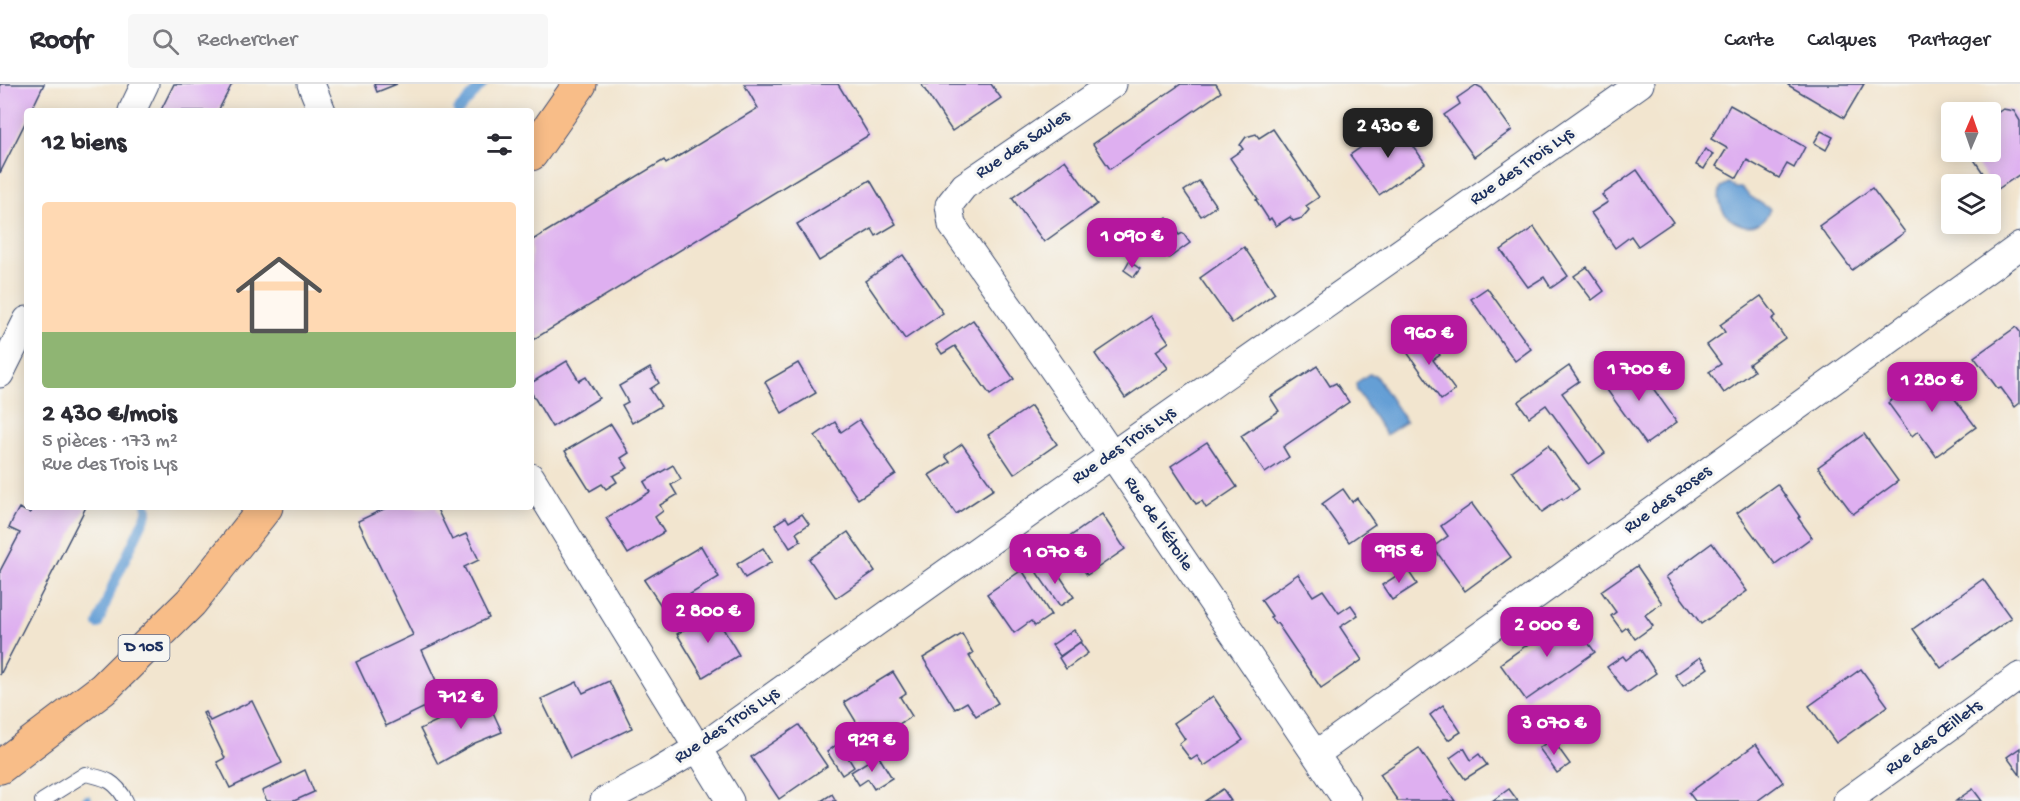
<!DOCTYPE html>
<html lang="fr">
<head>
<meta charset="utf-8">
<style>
	:root { --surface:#fff; --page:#f7f7f7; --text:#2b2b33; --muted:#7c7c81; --line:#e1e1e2; --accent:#b5179e }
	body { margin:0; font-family:"Gochi Hand",sans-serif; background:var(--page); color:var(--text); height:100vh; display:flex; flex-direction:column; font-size:22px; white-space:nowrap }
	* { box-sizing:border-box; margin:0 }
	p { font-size:20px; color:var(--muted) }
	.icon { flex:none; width:33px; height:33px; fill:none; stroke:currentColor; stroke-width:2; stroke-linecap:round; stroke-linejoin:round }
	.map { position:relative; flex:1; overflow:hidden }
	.side { position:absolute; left:24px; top:24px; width:510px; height:402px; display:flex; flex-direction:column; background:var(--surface); border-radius:6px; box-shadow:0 3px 15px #0003 }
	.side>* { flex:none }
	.needle { width:39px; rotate:2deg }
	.tools { position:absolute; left:1941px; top:18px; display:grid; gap:12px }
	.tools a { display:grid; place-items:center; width:60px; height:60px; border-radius:6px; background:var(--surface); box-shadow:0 3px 15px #0003; font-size:30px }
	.price { position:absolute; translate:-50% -51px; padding:0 14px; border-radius:12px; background:var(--accent); color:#fff; font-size:20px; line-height:39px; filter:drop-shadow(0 2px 3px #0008) }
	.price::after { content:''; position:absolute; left:50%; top:36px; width:18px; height:14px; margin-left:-9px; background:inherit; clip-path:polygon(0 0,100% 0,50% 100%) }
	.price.active { background:#222; color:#fff }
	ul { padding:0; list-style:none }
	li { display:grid; align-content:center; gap:12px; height:318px; padding:0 18px }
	li span { display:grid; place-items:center; height:186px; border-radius:6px; color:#555 }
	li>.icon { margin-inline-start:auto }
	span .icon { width:108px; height:108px; fill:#fffc; stroke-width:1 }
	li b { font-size:26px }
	h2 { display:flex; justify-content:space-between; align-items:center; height:72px; padding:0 18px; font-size:26px }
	header { display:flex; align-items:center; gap:36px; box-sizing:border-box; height:84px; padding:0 30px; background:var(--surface); border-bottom:2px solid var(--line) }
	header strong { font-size:28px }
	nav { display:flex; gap:33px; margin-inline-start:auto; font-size:21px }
	.search { width:420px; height:54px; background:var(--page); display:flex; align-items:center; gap:15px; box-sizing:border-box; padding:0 21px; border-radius:6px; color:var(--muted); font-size:22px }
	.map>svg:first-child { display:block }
	.water { fill:#659fd5; stroke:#40679a; stroke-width:1.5 }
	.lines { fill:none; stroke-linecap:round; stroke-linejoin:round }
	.stream { stroke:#659fd5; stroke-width:10 }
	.building { fill:#deaff0 }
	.service-casing { stroke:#3b4a6f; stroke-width:16 }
	.minor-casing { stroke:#3b4a6f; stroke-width:29 }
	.primary-casing { stroke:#3b4a6f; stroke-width:35 }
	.service { stroke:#fff; stroke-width:14 }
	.minor { stroke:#fff; stroke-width:27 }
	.primary { stroke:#f8bd88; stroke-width:33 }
	.labels { text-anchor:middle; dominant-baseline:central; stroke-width:6; stroke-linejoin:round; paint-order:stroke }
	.shield { fill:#f6f6f2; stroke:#5d6b8a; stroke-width:1.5 }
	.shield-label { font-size:16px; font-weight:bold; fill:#1b2f5e }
	.street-label { font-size:18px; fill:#1b2f5e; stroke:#f6f6f2 }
</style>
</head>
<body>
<header>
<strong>Roofr</strong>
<div class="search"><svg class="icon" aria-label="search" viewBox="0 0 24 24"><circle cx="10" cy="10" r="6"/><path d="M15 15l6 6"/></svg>Rechercher</div>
<nav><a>Carte</a><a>Calques</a><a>Partager</a></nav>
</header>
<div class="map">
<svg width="2020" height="717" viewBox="0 0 2020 717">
	<rect width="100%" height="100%" fill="#f6f6f2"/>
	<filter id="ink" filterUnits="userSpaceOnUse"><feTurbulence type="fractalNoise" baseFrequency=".0167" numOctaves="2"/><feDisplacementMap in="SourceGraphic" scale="12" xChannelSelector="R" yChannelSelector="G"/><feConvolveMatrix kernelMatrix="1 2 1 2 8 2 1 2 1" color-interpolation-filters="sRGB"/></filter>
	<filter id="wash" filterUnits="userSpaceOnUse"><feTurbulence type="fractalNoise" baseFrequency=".008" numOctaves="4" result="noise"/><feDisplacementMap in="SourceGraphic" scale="24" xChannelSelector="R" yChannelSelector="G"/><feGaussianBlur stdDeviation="1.35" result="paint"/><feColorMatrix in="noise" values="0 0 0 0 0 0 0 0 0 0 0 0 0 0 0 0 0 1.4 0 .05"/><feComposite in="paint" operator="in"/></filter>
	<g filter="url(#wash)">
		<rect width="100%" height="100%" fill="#f2e5cf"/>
		<g class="water">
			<path d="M1729,99l6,5h7l9,9 19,12c-13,36 -61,8 -49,-22z"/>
			<path d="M1369,290l6,1 31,47 -20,13 -29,-44 -1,-8z"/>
		</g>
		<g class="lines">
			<g class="stream">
				<path d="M458,27l25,-27"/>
				<path d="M98,540l14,-37 35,-74v-6"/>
				<path d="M86,717l1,-1"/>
			</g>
		</g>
		<g id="blocks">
			<g class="building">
				<path d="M0,0h44l-13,27h-4v8l-27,54z"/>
				<path d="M174,0h58l-14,27h-54l-3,-1z"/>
				<path d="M374,0h23l-20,8z"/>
				<path d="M744,0h94l31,51 -338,206v-100l133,-81 2,4 92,-56z"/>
				<path d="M921,0h70l10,14 -49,33z"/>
				<path d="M1181,0h35l5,8 -111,77 -17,-25z"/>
				<path d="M1788,0h76l-20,34 -56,-33z"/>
				<path d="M1476,1l6,3 30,42 -38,27 -30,-42 16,-11 -3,-6z"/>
				<path d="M1730,21l75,42 -11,21 -7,-4 -8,14 -32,-18 -10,18 -21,-12 11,-18 -16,-9z"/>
				<path d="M2003,25l11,2 6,10v53l-25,17 -24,-36 6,-3h13v-34z"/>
				<path d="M1397,38l28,41 -46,32 -29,-40z"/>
				<path d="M1273,45l46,68 -13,9 3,4 -7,8 -9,3 -3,-4 -14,9 -5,-8 -2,2 -13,-20 2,-1 -28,-41 13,-9 -3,-4 6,-8 10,-3 3,4z"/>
				<path d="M1821,47l12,6 -7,13 -12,-7z"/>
				<path d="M1705,65l8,5 -9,15 -8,-4z"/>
				<path d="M1065,76l32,44 -53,38 -32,-44z"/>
				<path d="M1637,86l36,52 -35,24 -7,-10 -16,12 -24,-35 17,-11 -6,-7z"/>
				<path d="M870,96l26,44 -20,12 -4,-7 -53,32 -22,-37z"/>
				<path d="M1199,97l17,25 -15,10 -17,-25z"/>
				<path d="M1872,104l33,44 -53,38 -33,-44z"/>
				<path d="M1167,134l12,17 4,-2 7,10 -21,15 -19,-28z"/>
				<path d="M1534,143l34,49 -17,12 -7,-11 -16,10 -27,-37z"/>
				<path d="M1244,163l31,46 -43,30 -32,-45z"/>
				<path d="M903,171l40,58 -38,26 -40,-58z"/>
				<path d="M1129,177l11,8 -6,8 -10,-7z"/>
				<path d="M1587,183l17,24 -12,9 -18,-24z"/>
				<path d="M1487,204l44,61 -16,12 -44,-62z"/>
				<path d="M1761,212l15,20 -4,3 13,19 -36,26 5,7 -30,22 -15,-21 12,-8 -14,-19 18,-13 -5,-7z"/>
				<path d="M1151,232l18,26 -13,9 12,17 -43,30 -30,-44z"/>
				<path d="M973,236l41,59 -24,16 -35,-49 -13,8 -6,-9z"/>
				<path d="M2016,243l4,5v71l-5,4 -14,-19 -3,1 -24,-32z"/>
				<path d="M1425,250l15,21 -7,5 22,30 -14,10 -37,-52z"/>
				<path d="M1633,276l44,62 -31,22 -44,-61z"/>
				<path d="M567,277l12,20 7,-4 13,21 -47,29 -21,-35v-9z"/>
				<path d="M798,279l18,30 -34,20 -17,-31z"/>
				<path d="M1317,282l13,20 6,-3 13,19 -66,45 6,10 -24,16 -24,-37 38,-25 -9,-14z"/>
				<path d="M1569,282l10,15 -17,12 43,60 -16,11 -43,-59 -17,12 -11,-15z"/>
				<path d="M650,284l9,15 -9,6 11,17 -29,17 -10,-18 6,-3 -9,-16z"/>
				<path d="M1933,286l43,57 -40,29 -18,-25 -6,5 -24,-33z"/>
				<path d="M1031,322l26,38 -43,30 -26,-39z"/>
				<path d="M859,336l37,54 -38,25 -43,-63 20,-14 6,10z"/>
				<path d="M611,340l18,29 -8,5 7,10 -15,8 4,6 -11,7 -4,-5 -12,7 -25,-40z"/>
				<path d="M1864,350l34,47 -45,33 -35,-47z"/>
				<path d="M1207,358l30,45 -31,21 -4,-7 -6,3 -25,-38z"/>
				<path d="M962,360l32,45 -38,25 -27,-39 21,-13 -5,-6z"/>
				<path d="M1548,361l31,44 -16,11 -1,-2 -20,14 -30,-41z"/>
				<path d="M673,381l8,14 -10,6 6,10 -17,10 3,6 -8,6 9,15 -36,22 -22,-36 44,-26 -6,-10z"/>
				<path d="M1777,400l23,33 -2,1 14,19 -37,27 -38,-51z"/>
				<path d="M1343,405l9,13 5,-4 18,26 -26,18 -27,-38z"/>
				<path d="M1472,420l39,53 -46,34 -32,-44 15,-11 -7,-10z"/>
				<path d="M33,423h53l-86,168v-104l20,-38 -11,-5 4,-9 6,-11 11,5z"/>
				<path d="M388,423h48l16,33 14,-6 13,26 -15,7 25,51 -67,32 22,48 -58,28 -30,-64 57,-27 -55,-114z"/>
				<path d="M802,430l7,10 -13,9 5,8 -11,7 -15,-24 11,-7 3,5z"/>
				<path d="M1102,430l23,35 -38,26 -14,-21 -6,4 -9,-13z"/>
				<path d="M848,448l27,39 -39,27 -27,-39z"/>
				<path d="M1712,459l35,48 -46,33 -35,-47z"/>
				<path d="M701,462l18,31 -55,33 -20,-30z"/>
				<path d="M763,464l9,14 -27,16 -8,-14z"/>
				<path d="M1051,479l23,34 -14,9 -23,-33z"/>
				<path d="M1637,482l25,37 -17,12 8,11 -18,13 -8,-12 -5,4 -11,-15 5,-4 -15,-21z"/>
				<path d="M1407,485l10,15 -25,16 -10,-15z"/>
				<path d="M1022,486l29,45 -16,11 -4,-5 -17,12 -27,-39z"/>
				<path d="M1298,490l15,22 10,-6 16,23 12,-8 7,10 -18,12 22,33 -41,28 -44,-65 -2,1 -2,-3 -3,-4 2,-1 -11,-16z"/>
				<path d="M1983,495l28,39 -70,50 -28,-39z"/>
				<path d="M713,528l26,43 -36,22 -26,-43z"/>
				<path d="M1568,532l27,36 -69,48 -26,-36z"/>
				<path d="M1074,546l8,11 -22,15 -8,-11z"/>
				<path d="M962,550l11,19 -4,3 29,47 -22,13 -9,-14 -12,7 -32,-51z"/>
				<path d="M1080,558l8,11 -22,16 -7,-11z"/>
				<path d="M1640,565l16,24 -29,20 -20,-26 16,-11 3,4z"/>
				<path d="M1700,573l8,11 -25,18 -8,-11z"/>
				<path d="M1861,585l27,37 -52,37 -27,-37z"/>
				<path d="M893,588l13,21 -6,4 12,19 -43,27 -25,-41z"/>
				<path d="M609,597l23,47 -62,30 -29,-59 36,-17 6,11z"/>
				<path d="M1213,612l30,44 -39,26 -7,-10 -6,4 -12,-16 6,-5 -11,-16z"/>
				<path d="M486,613l16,35 -27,11 -37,21 -18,-35z"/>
				<path d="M252,617l30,62 -52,25 -13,-26 8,-4 -22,-45 2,-1 5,9z"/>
				<path d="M1443,621l18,27 -13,8 -18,-25z"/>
				<path d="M799,641l28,41 -48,33 -28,-42z"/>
				<path d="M1552,655l18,25 -13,9 -18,-25z"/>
				<path d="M839,659l15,24 -12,8 -15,-23z"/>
				<path d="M1756,660l27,38 -26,19h-62l-6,-8z"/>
				<path d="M1419,664l22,33 14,20h-57l-7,-10 -11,-17z"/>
				<path d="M1464,664l7,12 8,-6 8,11 -22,14 -15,-21z"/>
				<path d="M2020,664v27l-13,-18z"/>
				<path d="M878,671l14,23 -18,11 -6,-10 -9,6 -8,-13z"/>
				<path d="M305,686l9,22 -20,9h-27l-5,-10z"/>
				<path d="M1223,705l8,12h-26z"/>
				<path d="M1509,705l9,12h-26z"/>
				<path d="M1973,705l9,12h-26l5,-4z"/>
				<path d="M832,710l4,7h-15z"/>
			</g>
		</g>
	</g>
	<g filter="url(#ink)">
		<use href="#blocks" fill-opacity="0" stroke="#3b4a6f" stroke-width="1.5"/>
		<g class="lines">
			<defs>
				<path id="service" d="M42,717l43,-27c21,4 31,7 41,27"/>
				<g id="minor">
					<path d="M311,0l11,27"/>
					<path d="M1113,0l-149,102 -15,19 3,20 131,187 264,389"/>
					<path d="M132,27l13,-27"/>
					<path d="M0,290l27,-54"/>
					<path d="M531,393l199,324"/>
					<path d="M1316,670l704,-508"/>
					<path d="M604,717l52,-28 58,-35 351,-250 575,-404"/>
					<path d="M1847,717l173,-125"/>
				</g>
				<g id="primary">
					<path d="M531,70l49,-70"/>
					<path d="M0,683l103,-78 88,-87 75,-95"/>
				</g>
			</defs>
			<use href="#service" class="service-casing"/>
			<use href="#minor" class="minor-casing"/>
			<use href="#primary" class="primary-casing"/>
			<use href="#service" class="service"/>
			<use href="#minor" class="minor"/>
			<use href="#primary" class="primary"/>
		</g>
	</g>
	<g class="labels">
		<rect class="shield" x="118.5" y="551" width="51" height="26" rx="4.5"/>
		<g class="shield-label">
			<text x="144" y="564">D 105</text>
		</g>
		<g class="street-label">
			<text transform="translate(1023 61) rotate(-34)">Rue des Saules</text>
			<text transform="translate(1522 83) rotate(-35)">Rue des Trois Lys</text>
			<text transform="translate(1124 362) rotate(-35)">Rue des Trois Lys</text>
			<text transform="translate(1668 416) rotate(-36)">Rue des Roses</text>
			<text transform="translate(1158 440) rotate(56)">Rue de l'Étoile</text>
			<text transform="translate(727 642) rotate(-34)">Rue des Trois Lys</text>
			<text transform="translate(1934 654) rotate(-36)">Rue des Œillets</text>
		</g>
	</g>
</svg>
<div class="tools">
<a><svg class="needle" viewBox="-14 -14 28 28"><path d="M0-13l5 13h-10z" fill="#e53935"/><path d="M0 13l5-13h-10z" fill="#7c7c81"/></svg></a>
<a><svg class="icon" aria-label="layers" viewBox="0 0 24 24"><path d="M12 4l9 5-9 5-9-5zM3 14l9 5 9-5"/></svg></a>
</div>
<b class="price active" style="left:1388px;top:75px">2 430 €</b>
<b class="price" style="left:1132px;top:185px">1 090 €</b>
<b class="price" style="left:1429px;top:282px">960 €</b>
<b class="price" style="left:1639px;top:318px">1 700 €</b>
<b class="price" style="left:1932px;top:329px">1 280 €</b>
<b class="price" style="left:1399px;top:500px">995 €</b>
<b class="price" style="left:1055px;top:501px">1 070 €</b>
<b class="price" style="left:708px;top:560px">2 800 €</b>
<b class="price" style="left:1547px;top:574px">2 000 €</b>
<b class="price" style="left:461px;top:646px">712 €</b>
<b class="price" style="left:1554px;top:672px">3 070 €</b>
<b class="price" style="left:872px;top:689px">929 €</b>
<section class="side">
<h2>12 biens<svg class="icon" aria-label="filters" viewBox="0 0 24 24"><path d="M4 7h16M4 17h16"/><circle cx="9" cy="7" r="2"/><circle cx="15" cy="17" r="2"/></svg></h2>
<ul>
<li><span style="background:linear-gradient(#ffd9b3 70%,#8fb573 0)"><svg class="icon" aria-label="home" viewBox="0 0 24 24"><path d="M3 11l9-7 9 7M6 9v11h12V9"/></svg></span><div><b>2 430 €/mois</b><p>5 pièces · 173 m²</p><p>Rue des Trois Lys</p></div></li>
</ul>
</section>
</div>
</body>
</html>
